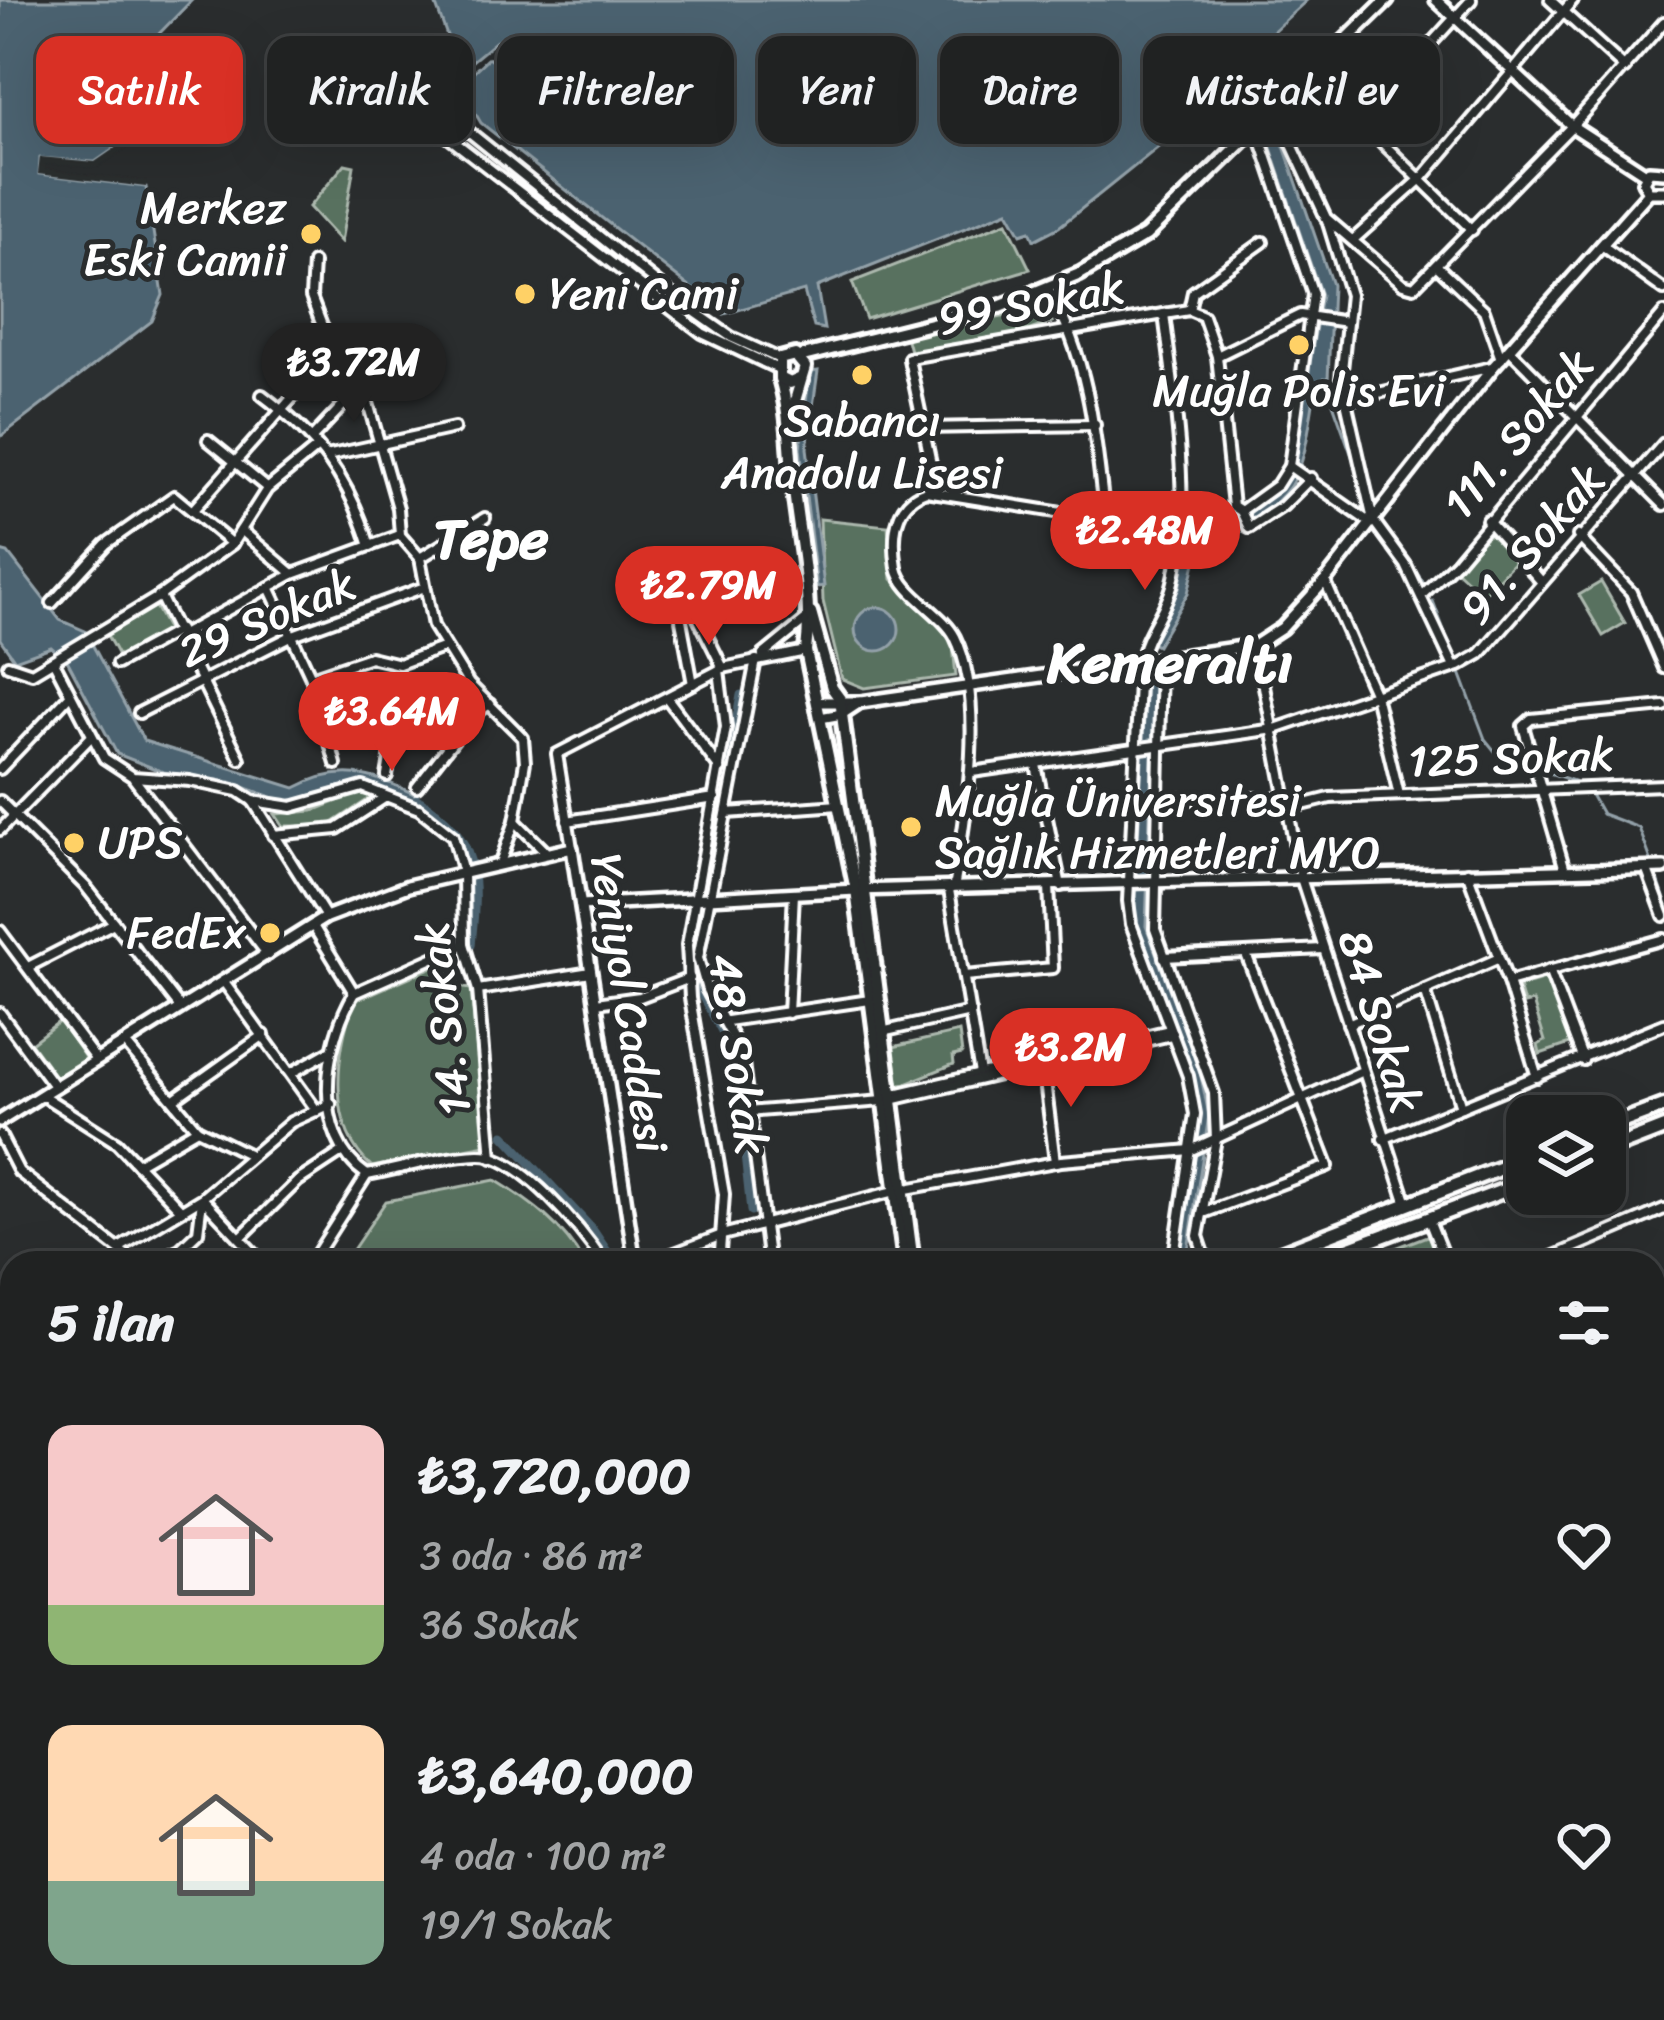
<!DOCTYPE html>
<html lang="tr">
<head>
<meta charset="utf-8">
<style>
	:root { --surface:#202222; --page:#282a2a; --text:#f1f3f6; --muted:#a2a4a5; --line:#3d3f40; --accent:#d93025 }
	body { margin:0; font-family:Sriracha,sans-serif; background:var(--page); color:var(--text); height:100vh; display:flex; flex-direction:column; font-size:45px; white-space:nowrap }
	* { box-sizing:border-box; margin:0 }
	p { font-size:39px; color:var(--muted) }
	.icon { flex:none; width:66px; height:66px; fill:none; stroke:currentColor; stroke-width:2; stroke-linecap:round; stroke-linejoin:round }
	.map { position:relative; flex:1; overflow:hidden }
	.side { position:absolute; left:0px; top:1251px; width:1665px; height:771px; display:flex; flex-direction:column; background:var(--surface); border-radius:36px 36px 0 0; box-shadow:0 12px 48px #0002,0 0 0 3px var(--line) }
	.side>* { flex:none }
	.top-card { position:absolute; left:36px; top:36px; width:1593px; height:108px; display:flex; gap:24px }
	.buttons { position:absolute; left:1506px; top:1095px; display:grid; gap:24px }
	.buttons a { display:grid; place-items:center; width:120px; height:120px; border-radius:24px; background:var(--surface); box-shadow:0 12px 48px #0002,0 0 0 3px var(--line); font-size:60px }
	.price { position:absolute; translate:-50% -102px; padding:0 27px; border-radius:42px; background:var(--accent); color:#fff; font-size:39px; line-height:78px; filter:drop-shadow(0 3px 6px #0008) }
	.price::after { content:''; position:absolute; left:50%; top:72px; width:36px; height:27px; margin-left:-18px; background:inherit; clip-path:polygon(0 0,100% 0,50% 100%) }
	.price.selected { background:#222; color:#fff }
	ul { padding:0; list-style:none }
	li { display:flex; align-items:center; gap:36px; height:300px; padding:0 48px }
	li span { display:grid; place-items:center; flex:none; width:336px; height:240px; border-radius:24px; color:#555 }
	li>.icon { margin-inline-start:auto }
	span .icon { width:144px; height:144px; fill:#fffc; stroke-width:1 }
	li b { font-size:51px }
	h2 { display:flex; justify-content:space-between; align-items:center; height:144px; padding:0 48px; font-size:51px }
	.tag { padding:0 42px; border-radius:24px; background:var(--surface); box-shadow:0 12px 48px #0002,0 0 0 3px var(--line); font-size:42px; line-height:108px }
	.tag.selected { background:var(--accent); color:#fff }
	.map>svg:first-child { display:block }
	.green { fill:#59715e; stroke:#acb8ae; stroke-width:3 }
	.water { fill:#4b626f; stroke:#93a1a9; stroke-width:3 }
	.pier { fill:#2a2d2e }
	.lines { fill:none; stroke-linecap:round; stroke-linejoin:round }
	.stream { stroke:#93a1a9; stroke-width:3 }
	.canal { stroke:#4b626f; stroke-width:9 }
	.minor-casing { stroke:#fff; stroke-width:16 }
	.tertiary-casing { stroke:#fff; stroke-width:18 }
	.secondary-casing { stroke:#fff; stroke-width:20 }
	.trunk-casing { stroke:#fff; stroke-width:21 }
	.minor { stroke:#2a2d2e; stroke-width:8 }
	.tertiary { stroke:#2a2d2e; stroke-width:9 }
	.secondary { stroke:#2a2d2e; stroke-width:10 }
	.trunk { stroke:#2a2d2e; stroke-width:12 }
	.poi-dot { fill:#ffd166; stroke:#2a2d2e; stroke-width:4.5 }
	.labels { text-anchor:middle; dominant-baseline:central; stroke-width:10; stroke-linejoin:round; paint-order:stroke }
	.poi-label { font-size:45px; fill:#fff; stroke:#2a2d2e; text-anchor:start }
	.street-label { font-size:45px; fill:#fff; stroke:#2a2d2e }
	.district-label { font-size:57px; font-weight:bold; fill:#fff; stroke:#2a2d2e }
</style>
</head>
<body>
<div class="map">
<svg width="1664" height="2020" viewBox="0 0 1664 2020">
	<rect width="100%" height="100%" fill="#2a2d2e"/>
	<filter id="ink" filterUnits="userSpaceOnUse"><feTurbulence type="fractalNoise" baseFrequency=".00833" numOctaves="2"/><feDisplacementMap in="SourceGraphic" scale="24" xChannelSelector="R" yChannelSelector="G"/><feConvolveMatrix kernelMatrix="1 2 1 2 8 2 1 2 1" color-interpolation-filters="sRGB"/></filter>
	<g filter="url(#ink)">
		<g class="green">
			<path d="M345,164l9,2 -13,76 -32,-35z"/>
			<path d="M1007,222l23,47 -164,50 -14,-37z"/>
			<path d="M1042,301l10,21 -46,17 -95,16 -5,-19 101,-20z"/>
			<path d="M820,519l68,7 4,53 60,57 4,40 -92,12 -22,-9 -19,-78z"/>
			<path d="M1490,533l28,25 -35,37 -27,-25z"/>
			<path d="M1601,582l24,41 -22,13 -24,-41z"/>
			<path d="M152,601l17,31 -49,27 -17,-31z"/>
			<path d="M357,793l15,4 -44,29h-45l-8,-12 38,-3z"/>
			<path d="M455,957l3,30 13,2 15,156 -114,22c-46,-40 -36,-114 -18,-166z"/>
			<path d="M1548,978l22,66 -30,10 -2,-9 7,-4 -12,-39 -9,2 -5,-17z"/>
			<path d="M60,1021l26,38 -29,20 -26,-36z"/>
			<path d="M959,1032l3,22 -9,2 1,8 -55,22 -6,-39z"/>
			<path d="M495,1180c36,22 68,45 89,83h-240l42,-62z"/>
			<path d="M1432,1234l12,29h-102l43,-17 3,5z"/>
			<path d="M0,1326l12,10v674h332l-6,10h-338z"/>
		</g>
		<g class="water">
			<path d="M0,0h192l-40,41 -9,88 -48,33 -55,-4 -1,16 107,13 17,108 -11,26 -152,116z"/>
			<path d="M434,0h873l-49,45 8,38 -16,14 -18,-9 -173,139 -25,13 -4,-9 -9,3 -13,-23 -191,76 7,42 -10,-2 -10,-36 -80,23 -243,-191 -22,-38 28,-26 17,-2 56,35 7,-10 -67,-44 -40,33z"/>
			<path d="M1277,126l55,159 -4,95 -12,3c-15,100 -13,115 -110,160l-9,11 -9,39 -31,53 -9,-5 31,-52 7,-37 13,-14 23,-8 56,-40 16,-27 27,-168 -54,-159z"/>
			<path d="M818,371l-11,77 17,138 -7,1 -17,-139 10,-76z"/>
			<path d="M0,551l8,2 52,67 25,11 59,110 151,47c44,-24 77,-15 121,7l-1,7 -45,-19 -29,3 -26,13 -27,4 -58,-21 -67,-10 -46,-18 -49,-92 -17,-15 -36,13 -15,-21z"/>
			<circle cx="877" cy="629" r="22"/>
			<path d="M1155,676l-9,250 54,146 9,43 -23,148h-10l24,-146 -8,-41 -58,-152 12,-247z"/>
		</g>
		<path class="pier" d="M143,129l1,7 -47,32 -52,-4v5l101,12v6l-108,-13 2,-17 55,5z"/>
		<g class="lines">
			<g class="stream">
				<path d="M1324,378l35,98"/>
				<path d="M1379,518l49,71"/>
				<path d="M1433,601l52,138 13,16 32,12"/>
				<path d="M1541,770l41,14"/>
				<path d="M1589,791l13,23 37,14 12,32"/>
				<path d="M1657,876l7,21"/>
				<path d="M1328,2010l2,10"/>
				<path d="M366,2020l7,-10"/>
			</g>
			<g class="canal">
				<path d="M723,798l18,-103"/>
				<path d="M417,799c63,38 61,78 54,146"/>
				<path d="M704,903l-11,41 3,28 4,20 34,60 17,159"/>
				<path d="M504,1135l88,94 23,34"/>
				<path d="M805,2010v10"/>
			</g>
			<defs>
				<g id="minor">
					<path d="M1471,0l-111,121 112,109"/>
					<path d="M1550,0l75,68"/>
					<path d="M1276,110l50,108 77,66 11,3 158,-161 92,-104"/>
					<path d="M1327,220l23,75 -9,84 32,141 33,45 48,102"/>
					<path d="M1353,240l70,-63 150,-177"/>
					<path d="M1603,246l61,44"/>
					<path d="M313,263l-2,34 11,29 44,70 32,112 2,27 20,23 13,68 36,58 54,54 2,24 -10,59 -15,42"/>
					<path d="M1437,266l47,44 17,49"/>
					<path d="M1048,289c42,71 48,150 57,231"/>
					<path d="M1189,310l4,-18 70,-50"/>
					<path d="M1164,314c10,81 29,191 8,272 -7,27 -28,48 -32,77l-12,238 3,23 57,152 7,38 -22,149"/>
					<path d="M1510,350l154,155"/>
					<path d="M1217,356l83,-41 47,7"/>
					<path d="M909,358l255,-44 25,-4 14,6 14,40 16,150 8,5 36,-26 12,-19 24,-172 -56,-165"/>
					<path d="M909,359l28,133"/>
					<path d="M776,368l-74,-35 -254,-196 -11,-10 2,-8 8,-5 234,188 50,35 49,22"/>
					<path d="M262,395c56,42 87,83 108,151"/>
					<path d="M1348,400l144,-33"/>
					<path d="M924,428l171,-3"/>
					<path d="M314,436l48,-51"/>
					<path d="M208,440l59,48"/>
					<path d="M331,455l123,-27"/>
					<path d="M1289,466l80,56"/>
					<path d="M192,511l147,-166"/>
					<path d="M1241,511l8,17 34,-22 28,-28"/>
					<path d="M1487,520l54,61"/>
					<path d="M241,530l52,44"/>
					<path d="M1578,536l53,56 33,76"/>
					<path d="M420,558l65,-40"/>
					<path d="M670,561l53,107"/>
					<path d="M1325,581l50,114 24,100"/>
					<path d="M269,587l42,90 25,87"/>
					<path d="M1422,595l34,-33 208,-249"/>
					<path d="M160,596l80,163"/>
					<path d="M52,603l54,-59 68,-48 58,48"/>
					<path d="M681,620l12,64"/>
					<path d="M182,635l111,-61 107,-39"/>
					<path d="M1256,645l45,233 106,326"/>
					<path d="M763,655l44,-36"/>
					<path d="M756,660l-58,298 9,32 35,65 26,202 8,6"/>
					<path d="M1161,661l-6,268 59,164 2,46 -18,97 9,27"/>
					<path d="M54,662l50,96 29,19 57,4 48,10 15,10 73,116"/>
					<path d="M117,664l62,-34"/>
					<path d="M8,665l24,8 128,-77 72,-52 35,-55 51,-42"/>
					<path d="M719,670l7,57 -39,218 3,53 34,196 -4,58 5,11"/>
					<path d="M311,677l59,-20 29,7 46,-17"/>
					<path d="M667,698l53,71"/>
					<path d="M139,713l154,-78 129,-47"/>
					<path d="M322,717l103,-21"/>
					<path d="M1036,765l25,121"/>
					<path d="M0,769l69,-73"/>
					<path d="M972,772l303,-43 184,-63 21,-12 184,-211"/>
					<path d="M387,776l5,-29 82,-33"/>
					<path d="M134,779l134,176"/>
					<path d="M417,787l57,-73 16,-10"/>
					<path d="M1158,799l130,-1"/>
					<path d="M0,801l86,86 93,119"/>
					<path d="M253,801l39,6 71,-20 56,22 34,27 10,37 1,71 14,46 14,168"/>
					<path d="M1290,808l40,-10 334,-13"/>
					<path d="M727,813l112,-8"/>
					<path d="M515,821l33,33"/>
					<path d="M567,821l148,-23"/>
					<path d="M0,830l90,-92"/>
					<path d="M273,835l64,-6 49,-32"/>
					<path d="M572,848l-15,-94 166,-86 83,-17"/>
					<path d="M1646,868l18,48"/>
					<path d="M1565,870l-42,-144 8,-7 133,-13"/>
					<path d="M1467,872l41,110 156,-43"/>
					<path d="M313,926l41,67c-31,53 -43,143 13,182"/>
					<path d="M0,931l96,129"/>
					<path d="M1164,957l159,-8"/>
					<path d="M28,967l86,-44"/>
					<path d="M1549,970l34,90"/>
					<path d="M964,976l89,-8 -4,-82"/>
					<path d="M223,981l94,130"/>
					<path d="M1508,982l29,95"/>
					<path d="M478,990l113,-18"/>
					<path d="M1425,990l36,117"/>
					<path d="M354,993l110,-49"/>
					<path d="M596,1003l44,-6 50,-19"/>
					<path d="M0,1013l54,73"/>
					<path d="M788,1013l6,-120"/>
					<path d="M727,1021l143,-21"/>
					<path d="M1348,1024l149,-65"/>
					<path d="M886,1031l84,-19"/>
					<path d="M125,1043l72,86 51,25"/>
					<path d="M1043,1065l12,97"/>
					<path d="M293,1072l37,-21"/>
					<path d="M980,1074l-31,-184 6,-7c11,-67 31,-183 0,-246 -12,-24 -53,-43 -58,-69 -5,-31 -4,-65 29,-77l179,29 73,3"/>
					<path d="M895,1094l275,-64"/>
					<path d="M42,1095l75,48 62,65"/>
					<path d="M174,1099l90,-64"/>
					<path d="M895,1099l276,-64"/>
					<path d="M747,1112l136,-11"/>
					<path d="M0,1135l19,37 117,91"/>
					<path d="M1383,1139l281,-115"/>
					<path d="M137,1164l60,-35"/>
					<path d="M203,1199l60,64"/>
					<path d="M1206,1212l122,-46 -82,-212"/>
					<path d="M1429,1220l17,43"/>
					<path d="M240,1238l58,-57 44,-29"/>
					<path d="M119,1248l83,-50 89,-76 40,-18"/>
					<path d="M150,1263l30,-14 18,-17 4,-32"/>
					<path d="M311,1263l56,-88c36,-7 76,-19 112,-20 41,-1 104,76 125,108"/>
					<path d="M649,1263l73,-28 173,-44 166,-30 130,-11 169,-78"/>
					<path d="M1538,1263l126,-54"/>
					<path d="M1653,1302l11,-5"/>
					<path d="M1653,1472l11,-3"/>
					<path d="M1653,1487l11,63"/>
					<path d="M1653,1623l11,-8"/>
					<path d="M790,2010l2,10"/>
					<path d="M815,2010l3,10"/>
					<path d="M886,2010l8,10"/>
					<path d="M1080,2010l7,10"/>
					<path d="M1381,2010l3,10"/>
					<path d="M572,2020l5,-10"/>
					<path d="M901,2020l13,-10"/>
					<path d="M995,2020l14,-10"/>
					<path d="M1179,2020l4,-10"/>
					<path d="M1248,2020l13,-10"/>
					<path d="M1409,2020l37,-10"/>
				</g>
				<g id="tertiary">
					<path d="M1436,0l136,126 74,48"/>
					<path d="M1664,172l-15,-1 -6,11 6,10h15"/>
					<path d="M817,702h44l395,-57 26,-17 43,-47 168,-214 156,-175"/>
					<path d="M820,718l22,-4 18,-12"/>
					<path d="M581,905l275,-15 808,-22"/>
					<path d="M0,1121l326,-204 82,-31 164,-38 63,415"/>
					<path d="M0,1294l12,17"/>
					<path d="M500,2010l1,10"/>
					<path d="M956,2010l7,10"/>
					<path d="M1299,2010l8,10"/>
				</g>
				<g id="secondary">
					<path d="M799,357l200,-50 81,-33 66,-39 241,-235"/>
					<path d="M780,378c11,38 9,73 14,112 6,55 19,106 12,161l50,239 49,373"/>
					<path d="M792,411l13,-44 -10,-12 -15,4v19l10,5 11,-5"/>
					<path d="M811,613l21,75 8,11 73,564"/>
				</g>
				<g id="trunk">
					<path d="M1605,1128l59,-22"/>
					<path d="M1605,1151l59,-23"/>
					<path d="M1256,1263l271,-105"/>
					<path d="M1310,1263l217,-81"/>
					<path d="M655,2020l2,-10"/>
					<path d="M668,2020l2,-10"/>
				</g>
			</defs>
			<use href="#minor" class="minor-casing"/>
			<use href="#tertiary" class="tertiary-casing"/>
			<use href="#secondary" class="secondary-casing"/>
			<use href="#trunk" class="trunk-casing"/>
			<use href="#minor" class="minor"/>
			<use href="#tertiary" class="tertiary"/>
			<use href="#secondary" class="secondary"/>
			<use href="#trunk" class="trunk"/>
		</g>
	</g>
	<g class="poi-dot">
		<circle cx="311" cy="234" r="12"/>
		<circle cx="525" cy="294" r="12"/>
		<circle cx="1299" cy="345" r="12"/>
		<circle cx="862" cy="375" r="12"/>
		<circle cx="911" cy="827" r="12"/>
		<circle cx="74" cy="843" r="12"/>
		<circle cx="270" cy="933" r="12"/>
	</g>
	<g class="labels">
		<g class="poi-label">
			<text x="287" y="208" text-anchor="end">Merkez<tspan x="287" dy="52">Eski Camii</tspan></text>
			<text x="549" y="294">Yeni Cami</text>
			<text x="1299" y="391" text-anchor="middle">Muğla Polis Evi</text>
			<text x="862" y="421" text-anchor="middle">Sabancı<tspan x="862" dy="52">Anadolu Lisesi</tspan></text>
			<text x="935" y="801">Muğla Üniversitesi<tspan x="935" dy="52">Sağlık Hizmetleri MYO</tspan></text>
			<text x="98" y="843">UPS</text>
			<text x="246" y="933" text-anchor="end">FedEx</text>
		</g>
		<g class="street-label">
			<text transform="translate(1031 303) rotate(-10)">99 Sokak</text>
			<text transform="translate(1518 434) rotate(-50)">111. Sokak</text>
			<text transform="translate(1532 544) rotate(-49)">91. Sokak</text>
			<text transform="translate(267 618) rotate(-23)">29 Sokak</text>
			<text transform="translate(1511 758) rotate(-2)">125 Sokak</text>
			<text transform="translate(629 1003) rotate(81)">Yeniyol Caddesi</text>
			<text transform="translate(444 1019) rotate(-97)">14. Sokak</text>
			<text transform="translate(1380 1021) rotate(73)">84 Sokak</text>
			<text transform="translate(738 1054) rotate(82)">48. Sokak</text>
		</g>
		<g class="district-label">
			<text x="491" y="538">Tepe</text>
			<text x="1170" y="662">Kemeraltı</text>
		</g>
	</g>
</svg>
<div class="buttons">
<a><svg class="icon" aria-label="layers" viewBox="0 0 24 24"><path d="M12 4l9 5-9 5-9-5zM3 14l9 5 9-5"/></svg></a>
</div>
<b class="price selected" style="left:354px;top:425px">₺3.72M</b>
<b class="price" style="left:1145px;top:593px">₺2.48M</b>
<b class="price" style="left:709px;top:648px">₺2.79M</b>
<b class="price" style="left:392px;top:774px">₺3.64M</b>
<b class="price" style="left:1071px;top:1110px">₺3.2M</b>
<div class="top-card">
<a class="tag selected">Satılık</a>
<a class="tag">Kiralık</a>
<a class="tag">Filtreler</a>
<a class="tag">Yeni</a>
<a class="tag">Daire</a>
<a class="tag">Müstakil ev</a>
</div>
<section class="side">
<h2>5 ilan<svg class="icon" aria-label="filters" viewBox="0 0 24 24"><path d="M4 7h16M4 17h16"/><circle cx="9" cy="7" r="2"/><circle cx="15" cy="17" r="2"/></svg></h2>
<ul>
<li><span style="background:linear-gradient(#f6c9c9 75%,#8fb573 0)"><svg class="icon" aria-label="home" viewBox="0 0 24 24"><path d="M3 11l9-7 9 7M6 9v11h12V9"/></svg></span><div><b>₺3,720,000</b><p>3 oda · 86 m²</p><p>36 Sokak</p></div><svg class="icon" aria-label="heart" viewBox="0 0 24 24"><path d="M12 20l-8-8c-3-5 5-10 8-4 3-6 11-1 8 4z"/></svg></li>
<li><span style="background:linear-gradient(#ffd9b3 65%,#7fa58c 0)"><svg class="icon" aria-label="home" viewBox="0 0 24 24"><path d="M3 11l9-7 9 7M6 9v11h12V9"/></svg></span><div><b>₺3,640,000</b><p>4 oda · 100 m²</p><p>19/1 Sokak</p></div><svg class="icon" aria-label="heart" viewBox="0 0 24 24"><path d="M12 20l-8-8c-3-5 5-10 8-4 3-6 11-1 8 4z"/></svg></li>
</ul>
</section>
</div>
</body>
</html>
